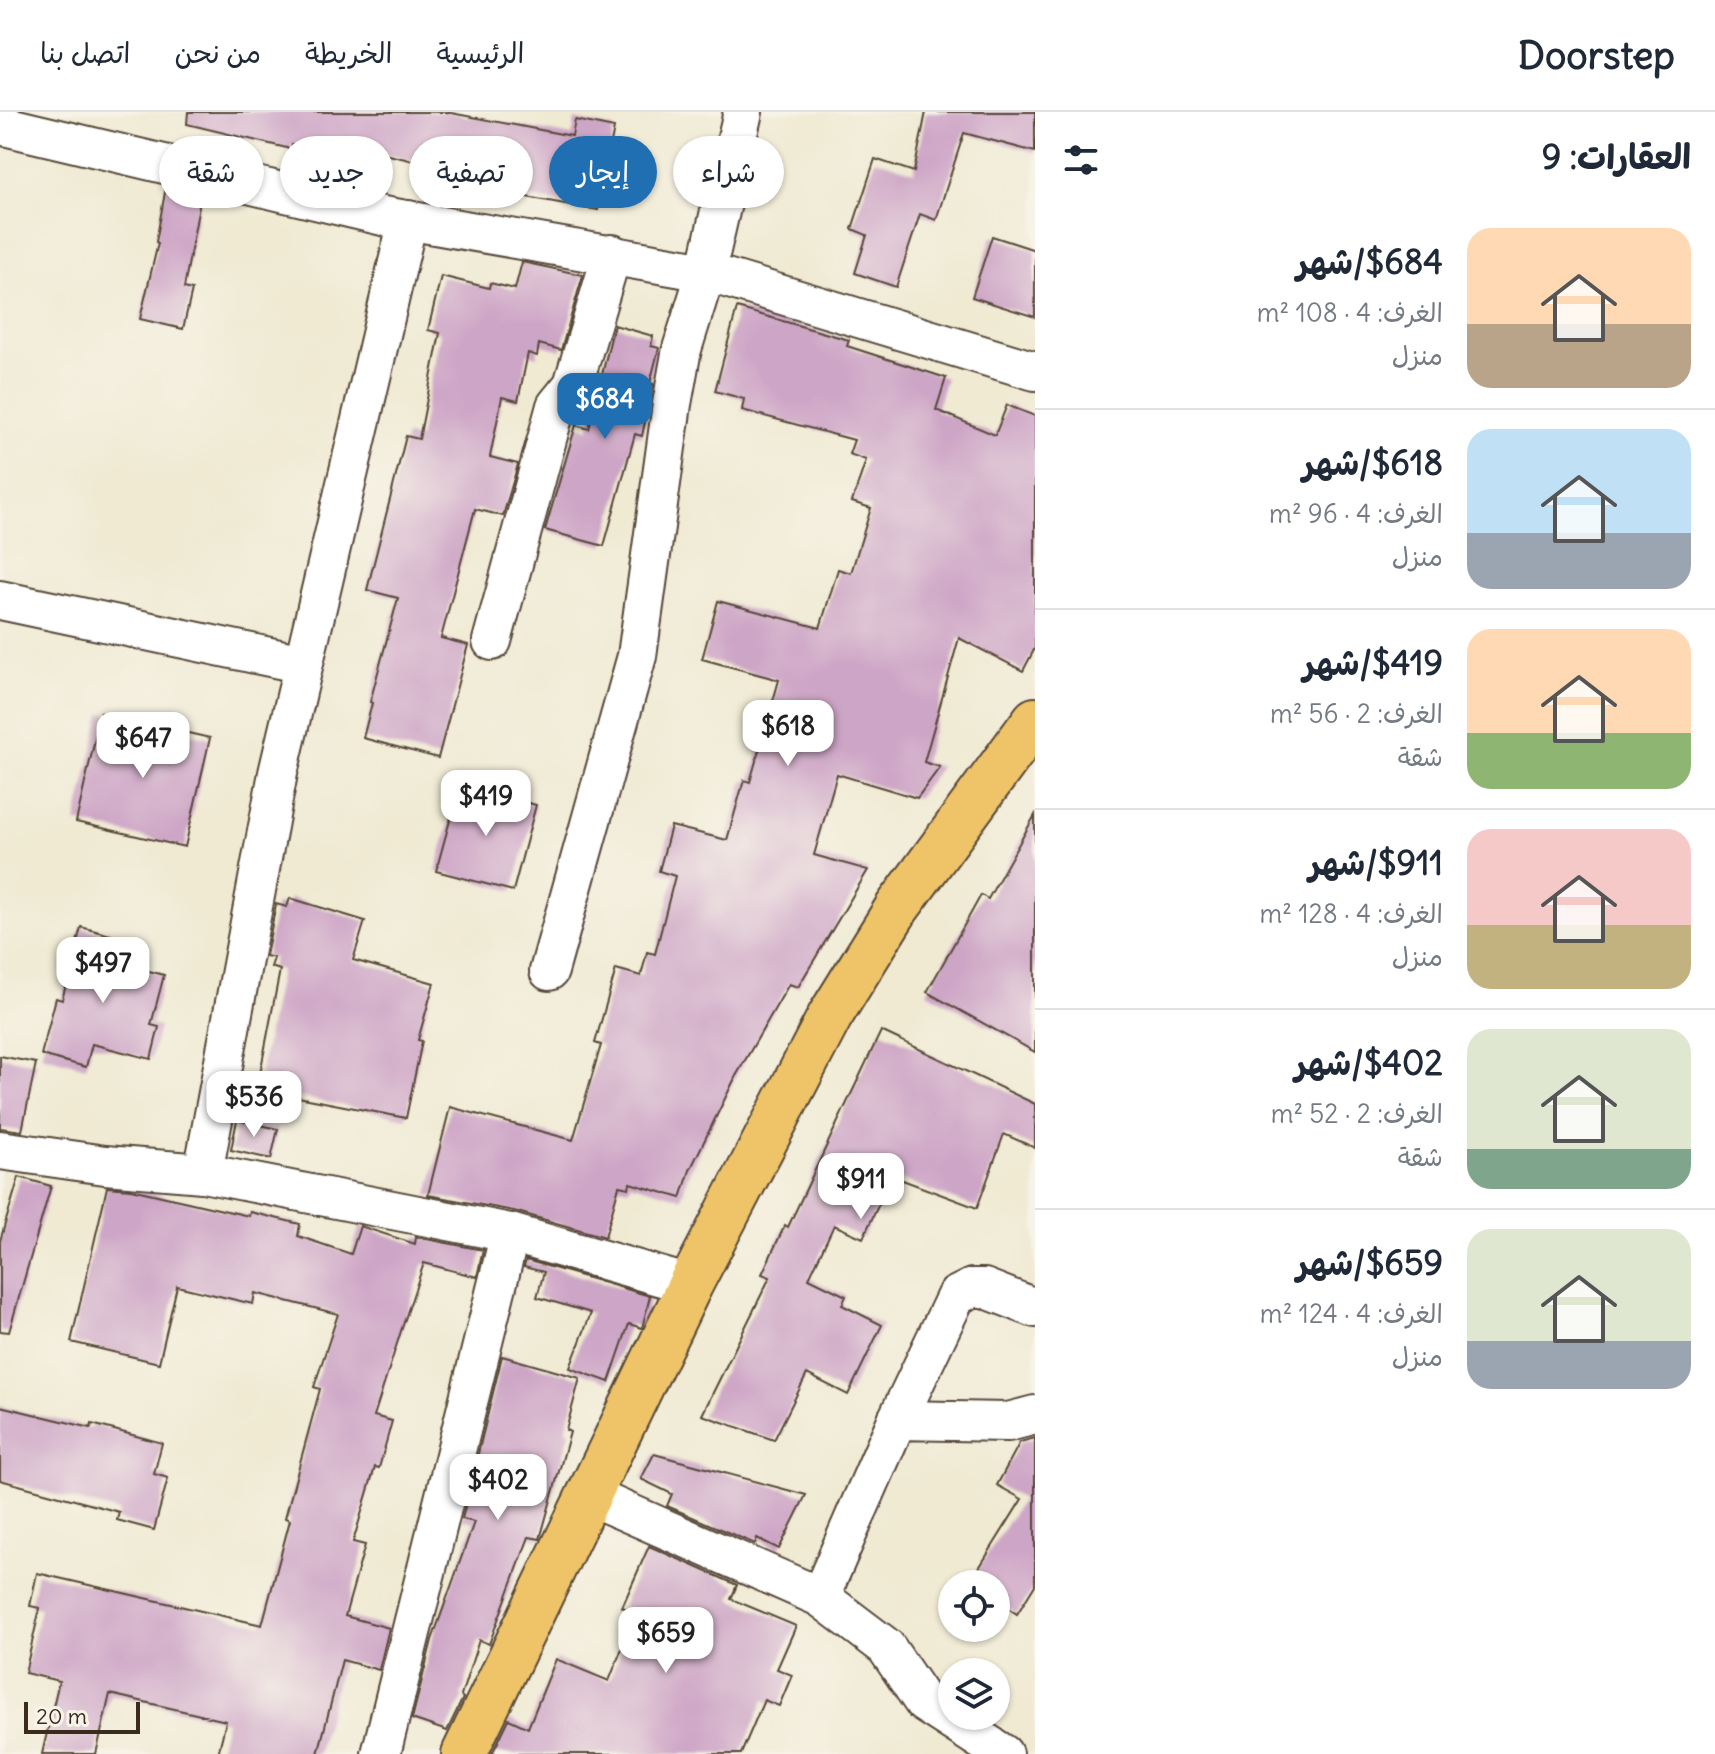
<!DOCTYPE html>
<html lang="ar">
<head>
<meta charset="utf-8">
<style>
	:root { --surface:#fff; --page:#f2f2f3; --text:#1f2937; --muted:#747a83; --line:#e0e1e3; --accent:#1f6fb2 }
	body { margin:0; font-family:Delius,"Playpen Sans Arabic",sans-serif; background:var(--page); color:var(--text); direction:rtl; height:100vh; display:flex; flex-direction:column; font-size:30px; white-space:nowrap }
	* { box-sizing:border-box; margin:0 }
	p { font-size:26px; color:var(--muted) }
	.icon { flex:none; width:44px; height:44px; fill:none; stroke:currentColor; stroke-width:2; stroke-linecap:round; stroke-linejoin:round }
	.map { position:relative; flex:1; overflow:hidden; direction:ltr }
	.panel { display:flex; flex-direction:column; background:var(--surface); width:680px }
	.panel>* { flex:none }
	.top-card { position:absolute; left:24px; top:24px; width:760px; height:72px; direction:rtl; display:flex; gap:16px }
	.controls { position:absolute; left:938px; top:1458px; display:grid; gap:16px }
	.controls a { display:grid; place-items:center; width:72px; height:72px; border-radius:50%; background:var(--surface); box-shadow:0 2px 6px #0004; font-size:40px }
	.scale { position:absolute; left:24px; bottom:20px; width:116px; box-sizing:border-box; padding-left:8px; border:4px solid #3b2a1e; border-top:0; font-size:22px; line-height:28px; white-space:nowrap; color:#3b2a1e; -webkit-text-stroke:6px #f7f3e8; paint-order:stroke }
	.price { position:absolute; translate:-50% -68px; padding:0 18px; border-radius:16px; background:#fff; color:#222; font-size:26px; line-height:52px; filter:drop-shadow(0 2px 4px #0008) }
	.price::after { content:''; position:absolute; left:50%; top:48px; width:24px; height:18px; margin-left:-12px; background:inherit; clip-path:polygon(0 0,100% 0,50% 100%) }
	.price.current { background:var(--accent); color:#fff }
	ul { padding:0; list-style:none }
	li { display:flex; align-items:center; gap:24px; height:200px; padding:0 24px }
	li+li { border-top:2px solid var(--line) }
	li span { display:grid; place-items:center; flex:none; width:224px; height:160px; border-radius:24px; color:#555 }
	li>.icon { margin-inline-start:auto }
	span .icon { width:96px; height:96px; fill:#fffc; stroke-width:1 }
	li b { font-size:34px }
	h2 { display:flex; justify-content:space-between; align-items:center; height:96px; padding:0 24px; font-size:34px }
	.chip { padding:0 28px; border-radius:36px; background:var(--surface); box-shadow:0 2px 6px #0004; font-size:28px; line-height:72px }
	.chip.current { background:var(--accent); color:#fff }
	header { display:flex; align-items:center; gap:48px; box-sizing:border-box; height:112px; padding:0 40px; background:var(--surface); border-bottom:2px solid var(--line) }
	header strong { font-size:38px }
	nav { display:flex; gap:44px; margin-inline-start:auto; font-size:28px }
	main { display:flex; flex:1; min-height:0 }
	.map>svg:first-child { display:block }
	.building { fill:#cda5c6 }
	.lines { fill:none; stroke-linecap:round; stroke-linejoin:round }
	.minor-casing { stroke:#564739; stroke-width:42 }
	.major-casing { stroke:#564739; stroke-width:48 }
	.minor { stroke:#fff; stroke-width:38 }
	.major { stroke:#efc469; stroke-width:44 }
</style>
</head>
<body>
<header>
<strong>Doorstep</strong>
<nav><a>الرئيسية</a><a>الخريطة</a><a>من نحن</a><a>اتصل بنا</a></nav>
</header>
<main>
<section class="panel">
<h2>العقارات: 9<svg class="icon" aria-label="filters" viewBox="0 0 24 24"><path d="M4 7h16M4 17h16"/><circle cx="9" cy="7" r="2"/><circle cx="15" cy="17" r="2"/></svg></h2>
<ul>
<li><span style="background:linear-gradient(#ffd9b3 60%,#b9a48a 0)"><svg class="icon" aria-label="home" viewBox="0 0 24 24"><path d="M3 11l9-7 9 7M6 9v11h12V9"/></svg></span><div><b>$684/شهر</b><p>الغرف: 4 · 108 m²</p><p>منزل</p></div></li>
<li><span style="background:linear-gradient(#bfe0f5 65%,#9aa5b1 0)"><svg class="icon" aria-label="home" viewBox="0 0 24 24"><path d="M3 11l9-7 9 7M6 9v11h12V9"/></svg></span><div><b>$618/شهر</b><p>الغرف: 4 · 96 m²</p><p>منزل</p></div></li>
<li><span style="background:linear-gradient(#ffd9b3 65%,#8fb573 0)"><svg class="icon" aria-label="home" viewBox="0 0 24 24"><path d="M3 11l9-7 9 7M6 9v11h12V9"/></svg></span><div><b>$419/شهر</b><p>الغرف: 2 · 56 m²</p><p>شقة</p></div></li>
<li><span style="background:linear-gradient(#f6c9c9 60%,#c2b280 0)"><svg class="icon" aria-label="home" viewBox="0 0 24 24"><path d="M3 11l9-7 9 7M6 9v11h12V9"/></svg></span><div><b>$911/شهر</b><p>الغرف: 4 · 128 m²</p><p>منزل</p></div></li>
<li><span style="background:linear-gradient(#dfe7d0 75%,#7fa58c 0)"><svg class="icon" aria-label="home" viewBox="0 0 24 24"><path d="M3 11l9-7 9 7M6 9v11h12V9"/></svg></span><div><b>$402/شهر</b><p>الغرف: 2 · 52 m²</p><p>شقة</p></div></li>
<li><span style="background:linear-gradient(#dfe7d0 70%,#9aa5b1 0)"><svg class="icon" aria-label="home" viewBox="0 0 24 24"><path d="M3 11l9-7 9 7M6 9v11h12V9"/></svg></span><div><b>$659/شهر</b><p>الغرف: 4 · 124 m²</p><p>منزل</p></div></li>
</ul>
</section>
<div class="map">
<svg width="1035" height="1642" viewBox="0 0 1035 1642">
	<rect width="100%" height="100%" fill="#f7f3e8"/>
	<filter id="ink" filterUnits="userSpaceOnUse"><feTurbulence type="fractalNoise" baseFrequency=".0125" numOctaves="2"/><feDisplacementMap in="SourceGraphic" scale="16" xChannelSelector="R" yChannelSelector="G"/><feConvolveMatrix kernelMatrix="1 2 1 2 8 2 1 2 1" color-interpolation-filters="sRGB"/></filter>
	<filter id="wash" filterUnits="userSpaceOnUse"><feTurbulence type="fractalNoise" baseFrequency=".006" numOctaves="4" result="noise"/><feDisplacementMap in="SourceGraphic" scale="32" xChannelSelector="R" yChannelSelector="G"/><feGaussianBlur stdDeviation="1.8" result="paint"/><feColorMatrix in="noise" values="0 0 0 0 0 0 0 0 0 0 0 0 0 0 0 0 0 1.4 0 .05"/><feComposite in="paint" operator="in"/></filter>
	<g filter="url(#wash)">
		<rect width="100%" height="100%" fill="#f0ead3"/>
		<g id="blocks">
			<g class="building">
				<path d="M188,0h258l126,24 3,-16 39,8 -16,82 -138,-25 2,-13 -139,-32 -3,12 -28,-7 -1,4 -104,-25z"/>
				<path d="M926,0h109v40l-71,-19 -28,87 -16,-6 -24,73 -41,-14 12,-38 -15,-6 23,-70 39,13z"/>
				<path d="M166,75l35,8 -17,93 8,2 -9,39 -43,-10 18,-76 -2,-1z"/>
				<path d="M992,124l43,14v67l-63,-20z"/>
				<path d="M522,150l61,13 -22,75 -22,-6 -2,12 -9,-3 -10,48 -16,-4 -12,60 28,7 -15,52 -28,-7 -34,129 27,7 -30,113 -75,-20 9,-35 -2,-1 28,-104 -31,-8 39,-154 13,3 21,-106 -12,-3 13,-54 48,12 1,-5 25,6z"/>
				<path d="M737,196l112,32 -2,6 99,32 -10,32 59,25 12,-30 28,11v232l-12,23 -64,-33 -35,124 16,5 -23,31 -80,-24 -23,81 54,15 -70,117 -9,-3 -53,92 -46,94 -9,28 -51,-15 -1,5 -10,-2 -14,51 -91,-26 -86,-16 22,-88 123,33 28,-95 -6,-2 21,-74 25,7 6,-24 8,2 20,-78 -16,-5 12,-45 56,14 17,-60 6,2 29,-102 -77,-21 16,-58 102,27 18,-59 13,4 20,-65 -19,-6 14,-42 -17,-6 5,-14 -112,-30 2,-11 -29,-8z"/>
				<path d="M614,213l39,11 -2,10 8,2 -9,35 3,1 -11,52 -7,-2 -31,112 -59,-16 31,-105 13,4z"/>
				<path d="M101,601l109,25 -25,109 -109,-25z"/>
				<path d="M460,672l76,21 -23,86 -77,-20z"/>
				<path d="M1035,703v237l-108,-60 54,-97 7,4z"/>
				<path d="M290,786l75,23 -12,39 81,23 -16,57 4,1 -16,77 -149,-29 23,-119 -9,-3 3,-9 -8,-2 10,-52 11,3z"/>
				<path d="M81,815l33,9 -6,24 56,15 -13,50 8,2 -8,32 -59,-15 -6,23 -45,-12 15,-57 6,2z"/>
				<path d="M881,919l154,73v44l-31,-14 -27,74 -85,-32 -29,62 -29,-13 -25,53 37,18 -4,9 40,20 -34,70 -41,-21 -33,66 -72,-25 68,-138 -8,-3 23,-49 3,2z"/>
				<path d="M0,944l36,7 -14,68 -22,-3z"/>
				<path d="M237,1008l41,9 -7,30 -40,-9z"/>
				<path d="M19,1065l32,9 -42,146 -9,-1v-90z"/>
				<path d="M107,1075l24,2 118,27 1,-4 50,12 -2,12 53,18 9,-28 55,18 1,-7 67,13 -6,27 -53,-14 -23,68 -27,85 18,5 -13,47 -4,-1 -22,75 12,3 -20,71 44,12 -10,42 -37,-10 -24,94h-100l8,-33 -116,-27 -14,60h-54l17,-73 -34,-8 15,-65 -10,-2 7,-33 225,52 28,-105 -5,-2 35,-129 -6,-2 24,-73 -83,-21 -2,11 -76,-18 -18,77 -88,-21z"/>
				<path d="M526,1148l124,36 -8,32 -13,-4 -20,58 -39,-14 21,-55 -54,-16 7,-25 -20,-5z"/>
				<path d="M502,1244l78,22 -14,52 4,2 -30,107 -11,-2 -40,107 -10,-4 -18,56 2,2 -16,33 -35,-12 20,-79 42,-118 -12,-3z"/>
				<path d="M0,1294l91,22 1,-4 70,19 -8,31 14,4 -14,52 -37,-10 2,-8 -119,-32z"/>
				<path d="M1035,1326v147l-18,29 -21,-14v-16h-27l53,-85 -25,-14 23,-43z"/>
				<path d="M654,1342l152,41 -27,54 -22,-11 -2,6 -88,-38 5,-12 -31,-15z"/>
				<path d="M649,1434l88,39 -6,14 65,27 -19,43 15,6 -13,31 -15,-6 -23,54h-249l17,-35 19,9 28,-69 53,22 27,-68 -14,-6z"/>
			</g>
		</g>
	</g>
	<g filter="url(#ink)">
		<use href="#blocks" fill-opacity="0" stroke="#564739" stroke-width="2"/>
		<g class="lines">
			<defs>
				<g id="minor">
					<path d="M0,13l383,91 323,56 329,99"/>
					<path d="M0,488l303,64"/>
					<path d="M492,529l64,-235 17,-21 39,-131"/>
					<path d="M549,859l88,-315 35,-252 10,-55 24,-77 37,-160"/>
					<path d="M0,1038l105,15 98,8 307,60 180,52"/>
					<path d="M203,1061l75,-400 130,-553"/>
					<path d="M897,1308l59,-124 16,-8h12l51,20"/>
					<path d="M590,1384l230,101 77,-177 111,2 27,-7"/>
					<path d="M820,1485l66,50 38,56 79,51"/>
					<path d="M381,1642l129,-521"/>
				</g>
				<path id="major" d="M464,1642l226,-469 140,-269 67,-108 138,-188"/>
			</defs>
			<use href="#minor" class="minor-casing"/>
			<use href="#major" class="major-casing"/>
			<use href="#minor" class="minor"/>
			<use href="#major" class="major"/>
		</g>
	</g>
</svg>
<div class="controls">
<a><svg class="icon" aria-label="locate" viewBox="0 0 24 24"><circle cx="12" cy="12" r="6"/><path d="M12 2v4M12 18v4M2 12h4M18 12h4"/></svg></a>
<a><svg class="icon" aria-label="layers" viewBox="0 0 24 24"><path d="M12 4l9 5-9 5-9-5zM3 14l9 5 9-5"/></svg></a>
</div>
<div class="scale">20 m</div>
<b class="price current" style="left:605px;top:329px">$684</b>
<b class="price" style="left:788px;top:656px">$618</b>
<b class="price" style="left:143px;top:668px">$647</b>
<b class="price" style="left:486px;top:726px">$419</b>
<b class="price" style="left:103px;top:893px">$497</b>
<b class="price" style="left:254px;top:1027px">$536</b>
<b class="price" style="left:861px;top:1109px">$911</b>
<b class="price" style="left:498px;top:1410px">$402</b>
<b class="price" style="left:666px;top:1563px">$659</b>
<div class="top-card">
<a class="chip">شراء</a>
<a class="chip current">إيجار</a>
<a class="chip">تصفية</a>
<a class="chip">جديد</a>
<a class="chip">شقة</a>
</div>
</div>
</main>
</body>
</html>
